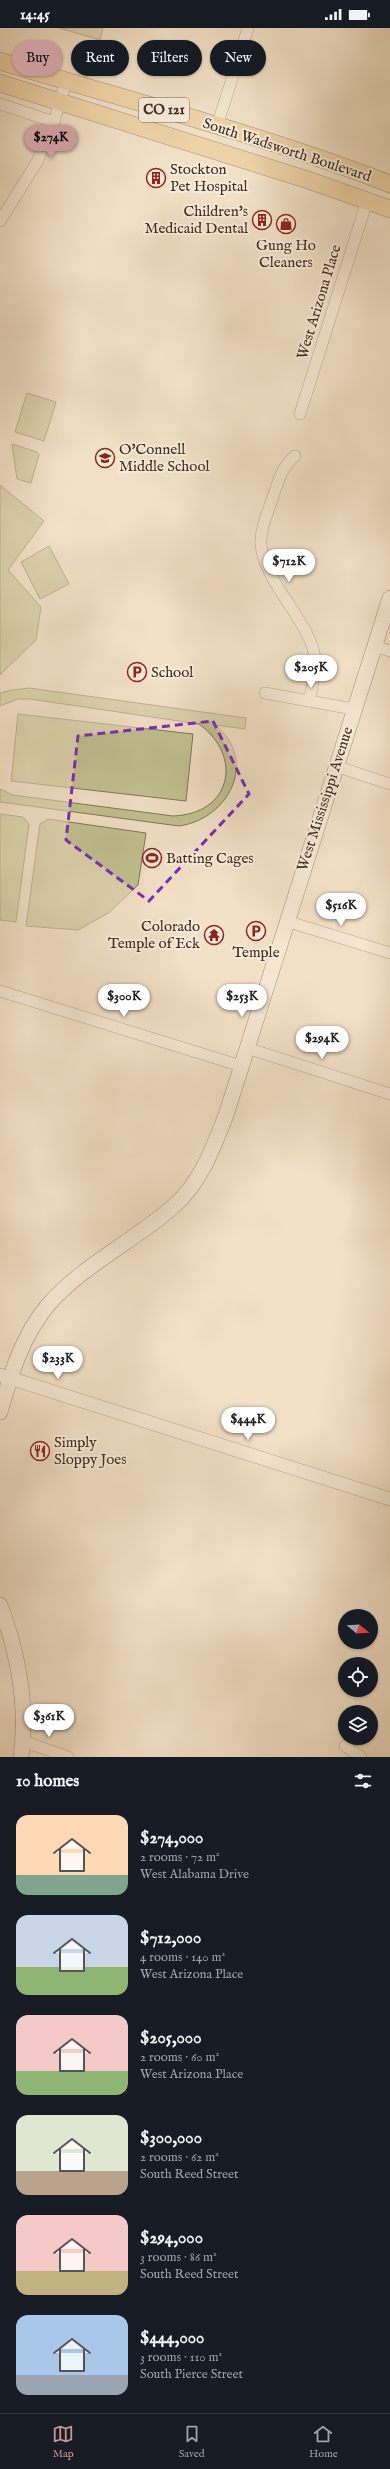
<!DOCTYPE html>
<html lang="en">
<head>
<meta charset="utf-8">
<style>
	:root { --surface:#171b24; --page:#242831; --text:#f1f3f6; --muted:#9ea1a6; --line:#363941; --accent:#c59692 }
	body { margin:0; font-family:"IM FELL English",serif; background:var(--page); color:var(--text); height:100vh; display:flex; flex-direction:column; font-size:15px; white-space:nowrap }
	* { box-sizing:border-box; margin:0 }
	p { font-size:13px; color:var(--muted) }
	.icon { flex:none; width:22px; height:22px; fill:none; stroke:currentColor; stroke-width:2; stroke-linecap:round; stroke-linejoin:round }
	.map { position:relative; height:1729px; overflow:hidden }
	.drawer { display:flex; flex-direction:column; background:var(--surface); flex:1 }
	.drawer>* { flex:none }
	.top-card { position:absolute; left:12px; top:12px; width:366px; height:36px; display:flex; gap:8px }
	.needle { width:26px; rotate:108deg }
	.buttons { position:absolute; left:338px; top:1581px; display:grid; gap:8px }
	.buttons a { display:grid; place-items:center; width:40px; height:40px; border-radius:50%; background:var(--surface); box-shadow:0 1px 3px #0004; font-size:20px }
	.price { position:absolute; translate:-50% -34px; padding:0 9px; border-radius:14px; background:#fff; color:#222; font-size:13px; line-height:26px; filter:drop-shadow(0 1px 2px #0008) }
	.price::after { content:''; position:absolute; left:50%; top:24px; width:12px; height:9px; margin-left:-6px; background:inherit; clip-path:polygon(0 0,100% 0,50% 100%) }
	.price.active { background:var(--accent); color:#111 }
	ul { padding:0; list-style:none }
	li { display:flex; align-items:center; gap:12px; height:100px; padding:0 16px }
	li span { display:grid; place-items:center; flex:none; width:112px; height:80px; border-radius:12px; color:#555 }
	li>.icon { margin-inline-start:auto }
	span .icon { width:48px; height:48px; fill:#fffc; stroke-width:1 }
	li b { font-size:17px }
	h2 { display:flex; justify-content:space-between; align-items:center; height:48px; padding:0 16px; font-size:17px }
	.chip { padding:0 14px; border-radius:18px; background:var(--surface); box-shadow:0 1px 3px #0004; font-size:14px; line-height:36px }
	.chip.active { background:var(--accent); color:#111 }
	.status { display:flex; justify-content:space-between; align-items:center; height:28px; padding:0 20px; background:var(--surface); direction:ltr }
	.status svg { height:11px; fill:currentColor }
	.dock { display:flex; justify-content:space-around; align-items:center; height:56px; border-top:1px solid var(--line); background:var(--surface); font-size:11px; color:var(--muted) }
	.dock a { display:grid; justify-items:center; gap:2px }
	.dock .active { color:var(--accent) }
	.map>svg:first-child { display:block }
	.green { fill:#c1c191; stroke:#827657 }
	.lines { fill:none; stroke-linecap:round; stroke-linejoin:round }
	.minor-casing { stroke:#705848; stroke-width:12 }
	.tertiary-casing { stroke:#705848; stroke-width:14 }
	.secondary-casing { stroke:#442b1d; stroke-width:16 }
	.primary-casing { stroke:#442b1d; stroke-width:18 }
	.minor { stroke:#f7ecdb; stroke-width:11 }
	.tertiary { stroke:#f7ecdb; stroke-width:13 }
	.secondary { stroke:#f7ecdb; stroke-width:15 }
	.primary { stroke:#e9c084; stroke-width:17 }
	.marked { fill:none; stroke:#7b2cbf; stroke-width:3; stroke-dasharray:8 5; stroke-linejoin:round }
	.labels { text-anchor:middle; dominant-baseline:central; stroke-width:4; stroke-linejoin:round; paint-order:stroke }
	.shield { fill:#f7ecdb; stroke:#7a6556; stroke-width:1 }
	.shield-label { font-size:14px; font-weight:bold; fill:#442b1d }
	.street-label { font-size:15px; fill:#442b1d; stroke:#f7ecdb }
	.poi-label { font-size:15px; fill:#442b1d; stroke:#f7ecdb; text-anchor:start }
</style>
</head>
<body>
<div class="status"><b>14:45</b><svg viewBox="0 0 49 12"><path d="M0 12V9h3v3zM5 12V6h3v6zM10 12V3h3v9zM15 12V0h3v12zM26 1h20v11H26zM47 4h2v5h-2z"/></svg></div>
<div class="map">
<svg width="390" height="1729" viewBox="0 0 390 1729">
	<rect width="100%" height="100%" fill="#f2e1c7"/>
	<filter id="stains"><feTurbulence type="fractalNoise" baseFrequency=".005" numOctaves="4"/><feColorMatrix values="0 0 0 0 .2 0 0 0 0 .09 0 0 0 0 .02 0 0 0 .5 -.17"/></filter>
	<radialGradient id="worn" r=".72"><stop offset=".6" stop-color="#630" stop-opacity="0"/><stop offset="1" stop-color="#630" stop-opacity=".3"/></radialGradient>
	<g class="green">
		<path d="M59,0h44l-3,12z"/>
		<path d="M27,365l29,9 -12,39 -29,-9z"/>
		<path d="M12,416l25,8 2,3 -8,28 -14,-4z"/>
		<path d="M0,457l44,36 -36,49 33,37 -5,33 -36,35z"/>
		<path d="M49,518l20,38 -29,15 -19,-37z"/>
		<path d="M29,660l217,30 -1,11 -30,-4c44,35 14,94 -36,101l-179,-24v-13l13,6 160,21c58,-2 71,-59 26,-92l-169,-25h-12l-18,7v-13l12,-3z"/>
		<path d="M18,686l175,20 -7,67 -175,-20z"/>
		<path d="M0,786l23,3 6,7 -13,98 -16,-2z"/>
		<path d="M48,791l98,14 -8,52 -28,27 -32,18 -52,-4 14,-102z"/>
	</g>
	<g class="lines">
		<defs>
			<g id="minor">
				<path d="M0,76l54,18"/>
				<path d="M217,98l31,-98"/>
				<path d="M0,193l37,-59 17,-40 12,-41"/>
				<path d="M300,386l67,-213"/>
				<path d="M295,428c-13,10 -17,26 -22,41 -5,15 -13,32 -12,47 2,38 51,79 54,115 1,14 -3,28 -6,42"/>
				<path d="M375,618l15,5"/>
				<path d="M265,665l88,16"/>
				<path d="M335,738l55,18"/>
				<path d="M286,893l104,32"/>
				<path d="M0,963l241,75"/>
				<path d="M247,1020l143,46"/>
				<path d="M23,1713l45,16"/>
				<path d="M345,1718l16,11"/>
			</g>
			<path id="tertiary" d="M0,1347l390,124"/>
			<g id="secondary">
				<path d="M0,1384c11,-38 22,-76 48,-107 35,-40 86,-64 126,-99 27,-24 39,-58 52,-91l164,-517"/>
				<path d="M0,1577c18,48 28,100 21,152"/>
			</g>
			<g id="primary">
				<path d="M0,33c130,40 263,74 390,123"/>
				<path d="M0,55l308,97 82,29"/>
			</g>
		</defs>
		<use href="#minor" class="minor-casing"/>
		<use href="#tertiary" class="tertiary-casing"/>
		<use href="#secondary" class="secondary-casing"/>
		<use href="#primary" class="primary-casing"/>
		<use href="#minor" class="minor"/>
		<use href="#tertiary" class="tertiary"/>
		<use href="#secondary" class="secondary"/>
		<use href="#primary" class="primary"/>
	</g>
	<path d="M0 0H390V1729H0ZM213,693l36,73 -100,107 -83,-61 12,-104z" fill="#f2e1c7" fill-opacity=".55" fill-rule="evenodd"/>
	<path class="marked" d="M213,693l36,73 -100,107 -83,-61 12,-104z"/>
	<defs>
		<symbol id="building-ring" viewBox="-11 -11 22 22"><circle r="9.5" fill="#f7ecdb" stroke="#8f2418" stroke-width="1.5"/><path d="M-4-6H4V6H1V3H-1V6H-4ZM-2.5-4.3h1.7v1.8h-1.7ZM.8-4.3h1.7v1.8H.8ZM-2.5-1h1.7V.8h-1.7ZM.8-1h1.7V.8H.8Z" fill="#8f2418"/></symbol>
		<symbol id="shop-ring" viewBox="-11 -11 22 22"><circle r="9.5" fill="#f7ecdb" stroke="#8f2418" stroke-width="1.5"/><path d="M-5-2.5h2.3a2.7 3.5 0 0 1 5.4 0H5L5.5 6h-11ZM-1.5-2.5h3a1.5 2.3 0 0 0-3 0Z" fill="#8f2418"/></symbol>
		<symbol id="school-ring" viewBox="-11 -11 22 22"><circle r="9.5" fill="#f7ecdb" stroke="#8f2418" stroke-width="1.5"/><path d="M0-5L7-2L0 1L-7-2ZM-4 1L0 2.5L4 1V4Q0 6-4 4Z" fill="#8f2418"/></symbol>
		<symbol id="parking-ring" viewBox="-11 -11 22 22"><circle r="9.5" fill="#f7ecdb" stroke="#8f2418" stroke-width="1.5"/><path d="M-3.5-5.5H1a3.5 3.5 0 0 1 0 7H-1V5.5H-3.5ZM-1-3.4V-.6H.8a1.4 1.4 0 0 0 0-2.8Z" fill="#8f2418"/></symbol>
		<symbol id="stadium-ring" viewBox="-11 -11 22 22"><circle r="9.5" fill="#f7ecdb" stroke="#8f2418" stroke-width="1.5"/><path d="M0-5a6.5 5 0 1 0 0 10a6.5 5 0 1 0 0-10ZM-3.5-1.8h7v3.6h-7Z" fill="#8f2418"/></symbol>
		<symbol id="temple-ring" viewBox="-11 -11 22 22"><circle r="9.5" fill="#f7ecdb" stroke="#8f2418" stroke-width="1.5"/><path d="M0-6L5-2H3V0L6.5 2.5H4V6H1.5V3h-3V6H-4V2.5H-6.5L-3 0V-2H-5Z" fill="#8f2418"/></symbol>
		<symbol id="restaurant-ring" viewBox="-11 -11 22 22"><circle r="9.5" fill="#f7ecdb" stroke="#8f2418" stroke-width="1.5"/><path d="M-5-6h1v4h1v-4h1v4h1v-4h1v5L-1.5 .5V6h-2V.5L-5-1ZM5-6V6H3V1.5H1.5Q1.5-4 5-6Z" fill="#8f2418"/></symbol>
	</defs>
	<g fill-rule="evenodd">
		<use href="#building-ring" x="145" y="139" width="22" height="22"/>
		<use href="#building-ring" x="251" y="181" width="22" height="22"/>
		<use href="#shop-ring" x="275" y="185" width="22" height="22"/>
		<use href="#school-ring" x="94" y="419" width="22" height="22"/>
		<use href="#parking-ring" x="126" y="633" width="22" height="22"/>
		<use href="#stadium-ring" x="141" y="819" width="22" height="22"/>
		<use href="#parking-ring" x="245" y="892" width="22" height="22"/>
		<use href="#temple-ring" x="203" y="896" width="22" height="22"/>
		<use href="#restaurant-ring" x="29" y="1412" width="22" height="22"/>
	</g>
	<g class="labels">
		<rect class="shield" x="139" y="70" width="50" height="24" rx="3"/>
		<g class="shield-label">
			<text x="164" y="82">CO 121</text>
		</g>
		<g class="street-label">
			<text transform="translate(287 122) rotate(18)">South Wadsworth Boulevard</text>
			<text transform="translate(319 274) rotate(-73)">West Arizona Place</text>
			<text transform="translate(325 771) rotate(-72)">West Mississippi Avenue</text>
		</g>
		<g class="poi-label">
			<text x="170" y="141">Stockton<tspan x="170" dy="17">Pet Hospital</tspan></text>
			<text x="248" y="183" text-anchor="end">Children's<tspan x="248" dy="17">Medicaid Dental</tspan></text>
			<text x="286" y="217" text-anchor="middle">Gung Ho<tspan x="286" dy="17">Cleaners</tspan></text>
			<text x="119" y="421">O'Connell<tspan x="119" dy="17">Middle School</tspan></text>
			<text x="151" y="644">School</text>
			<text x="166" y="830">Batting Cages</text>
			<text x="200" y="898" text-anchor="end">Colorado<tspan x="200" dy="17">Temple of Eck</tspan></text>
			<text x="256" y="924" text-anchor="middle">Temple</text>
			<text x="54" y="1414">Simply<tspan x="54" dy="17">Sloppy Joes</tspan></text>
		</g>
	</g>
	<rect width="100%" height="100%" filter="url(#stains)"/>
	<rect width="100%" height="100%" fill="url(#worn)"/>
</svg>
<div class="buttons">
<a><svg class="needle" viewBox="-14 -14 28 28"><path d="M0-13l5 13h-10z" fill="#e53935"/><path d="M0 13l5-13h-10z" fill="#9ea1a6"/></svg></a>
<a><svg class="icon" aria-label="locate" viewBox="0 0 24 24"><circle cx="12" cy="12" r="6"/><path d="M12 2v4M12 18v4M2 12h4M18 12h4"/></svg></a>
<a><svg class="icon" aria-label="layers" viewBox="0 0 24 24"><path d="M12 4l9 5-9 5-9-5zM3 14l9 5 9-5"/></svg></a>
</div>
<b class="price active" style="left:51px;top:131px">$274K</b>
<b class="price" style="left:289px;top:555px">$712K</b>
<b class="price" style="left:311px;top:661px">$205K</b>
<b class="price" style="left:341px;top:899px">$516K</b>
<b class="price" style="left:124px;top:990px">$300K</b>
<b class="price" style="left:242px;top:990px">$253K</b>
<b class="price" style="left:322px;top:1032px">$294K</b>
<b class="price" style="left:58px;top:1352px">$233K</b>
<b class="price" style="left:248px;top:1413px">$444K</b>
<b class="price" style="left:49px;top:1710px">$361K</b>
<div class="top-card">
<a class="chip active">Buy</a>
<a class="chip">Rent</a>
<a class="chip">Filters</a>
<a class="chip">New</a>
</div>
</div>
<section class="drawer">
<h2>10 homes<svg class="icon" aria-label="filters" viewBox="0 0 24 24"><path d="M4 7h16M4 17h16"/><circle cx="9" cy="7" r="2"/><circle cx="15" cy="17" r="2"/></svg></h2>
<ul>
<li><span style="background:linear-gradient(#ffd9b3 75%,#7fa58c 0)"><svg class="icon" aria-label="home" viewBox="0 0 24 24"><path d="M3 11l9-7 9 7M6 9v11h12V9"/></svg></span><div><b>$274,000</b><p>2 rooms · 72 m²</p><p>West Alabama Drive</p></div></li>
<li><span style="background:linear-gradient(#c9d6e8 65%,#8fb573 0)"><svg class="icon" aria-label="home" viewBox="0 0 24 24"><path d="M3 11l9-7 9 7M6 9v11h12V9"/></svg></span><div><b>$712,000</b><p>4 rooms · 140 m²</p><p>West Arizona Place</p></div></li>
<li><span style="background:linear-gradient(#f6c9c9 70%,#8fb573 0)"><svg class="icon" aria-label="home" viewBox="0 0 24 24"><path d="M3 11l9-7 9 7M6 9v11h12V9"/></svg></span><div><b>$205,000</b><p>2 rooms · 60 m²</p><p>West Arizona Place</p></div></li>
<li><span style="background:linear-gradient(#dfe7d0 70%,#b9a48a 0)"><svg class="icon" aria-label="home" viewBox="0 0 24 24"><path d="M3 11l9-7 9 7M6 9v11h12V9"/></svg></span><div><b>$300,000</b><p>2 rooms · 62 m²</p><p>South Reed Street</p></div></li>
<li><span style="background:linear-gradient(#f6c9c9 70%,#c2b280 0)"><svg class="icon" aria-label="home" viewBox="0 0 24 24"><path d="M3 11l9-7 9 7M6 9v11h12V9"/></svg></span><div><b>$294,000</b><p>3 rooms · 86 m²</p><p>South Reed Street</p></div></li>
<li><span style="background:linear-gradient(#a9c7e8 75%,#9aa5b1 0)"><svg class="icon" aria-label="home" viewBox="0 0 24 24"><path d="M3 11l9-7 9 7M6 9v11h12V9"/></svg></span><div><b>$444,000</b><p>3 rooms · 110 m²</p><p>South Pierce Street</p></div></li>
</ul>
</section>
<nav class="dock">
<a class="active"><svg class="icon" aria-label="map" viewBox="0 0 24 24"><path d="M3 6l6-2 6 2 6-2v14l-6 2-6-2-6 2zM9 4v14M15 6v14"/></svg>Map</a>
<a><svg class="icon" aria-label="saved" viewBox="0 0 24 24"><path d="M7 4h10v16l-5-4-5 4z"/></svg>Saved</a>
<a><svg class="icon" aria-label="home" viewBox="0 0 24 24"><path d="M3 11l9-7 9 7M6 9v11h12V9"/></svg>Home</a>
</nav>
</body>
</html>
